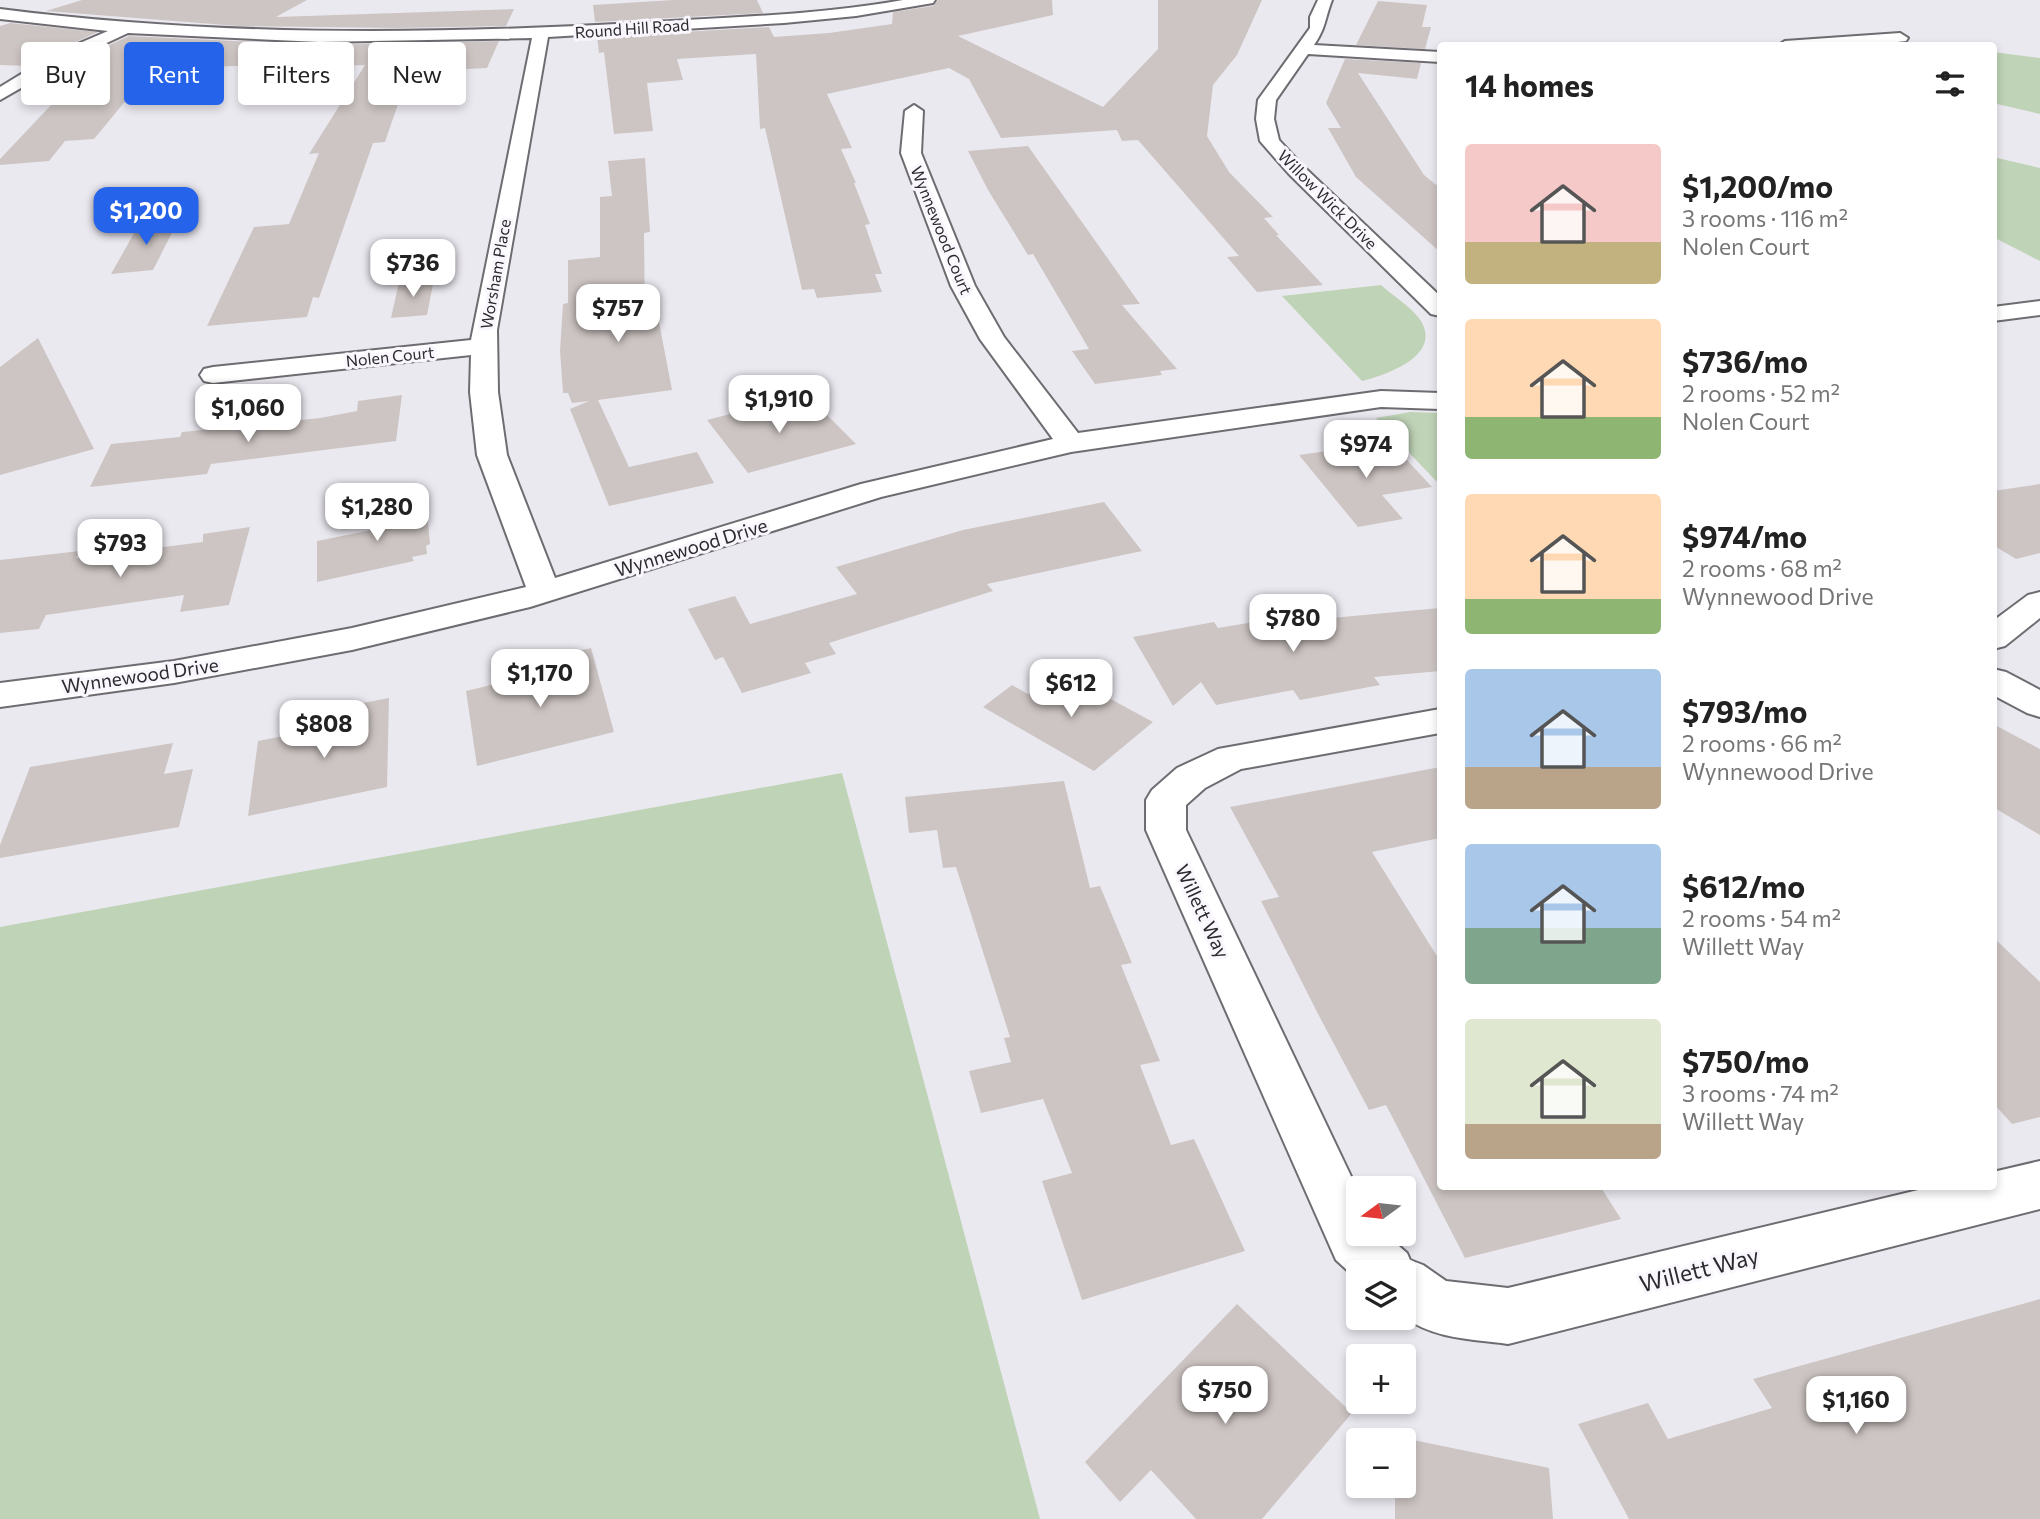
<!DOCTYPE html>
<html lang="en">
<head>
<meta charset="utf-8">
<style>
	:root { --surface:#fff; --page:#f2f2f2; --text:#222; --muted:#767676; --accent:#2563eb }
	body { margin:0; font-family:Commissioner,sans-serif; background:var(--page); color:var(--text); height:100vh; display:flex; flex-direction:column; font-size:26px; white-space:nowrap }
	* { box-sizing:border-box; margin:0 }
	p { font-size:23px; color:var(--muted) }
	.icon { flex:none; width:38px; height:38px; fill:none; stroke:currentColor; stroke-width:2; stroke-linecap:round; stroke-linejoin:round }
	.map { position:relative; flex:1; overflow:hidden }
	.side { position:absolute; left:1437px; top:42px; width:560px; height:1148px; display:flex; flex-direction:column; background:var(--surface); border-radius:7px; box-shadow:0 4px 10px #0003 }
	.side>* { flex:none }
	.hud { position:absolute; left:21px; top:42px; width:665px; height:63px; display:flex; gap:14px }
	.needle { width:46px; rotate:255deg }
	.controls { position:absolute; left:1346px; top:1176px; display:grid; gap:14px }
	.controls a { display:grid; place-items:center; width:70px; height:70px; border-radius:7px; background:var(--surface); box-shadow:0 4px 10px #0003; font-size:35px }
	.price { position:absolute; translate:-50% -60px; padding:0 16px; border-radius:14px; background:#fff; color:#222; font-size:23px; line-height:46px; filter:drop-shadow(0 2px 4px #0008) }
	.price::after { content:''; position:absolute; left:50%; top:42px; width:21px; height:16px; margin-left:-10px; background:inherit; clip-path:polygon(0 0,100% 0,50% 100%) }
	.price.on { background:var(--accent); color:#fff }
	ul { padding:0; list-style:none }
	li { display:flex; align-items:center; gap:21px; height:175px; padding:0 28px }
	li span { display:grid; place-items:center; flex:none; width:196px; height:140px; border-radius:7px; color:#555 }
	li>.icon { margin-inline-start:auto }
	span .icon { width:84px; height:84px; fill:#fffc; stroke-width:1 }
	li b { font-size:30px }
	h2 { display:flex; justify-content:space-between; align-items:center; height:84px; padding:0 28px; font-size:30px }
	.chip { padding:0 24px; border-radius:7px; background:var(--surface); box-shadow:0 4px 10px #0003; font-size:24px; line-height:63px }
	.chip.on { background:var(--accent); color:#fff }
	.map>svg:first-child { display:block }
	.green { fill:#bfd3b7 }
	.building { fill:#cdc5c3 }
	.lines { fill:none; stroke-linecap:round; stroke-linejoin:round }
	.minor-casing { stroke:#6e6c71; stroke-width:4 }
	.minor { fill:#fff; fill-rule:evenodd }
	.labels { text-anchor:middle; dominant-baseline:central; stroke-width:6; stroke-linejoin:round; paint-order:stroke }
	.far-street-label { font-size:16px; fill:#2b2a2c; stroke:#f9f6fd }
	.street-label { font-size:19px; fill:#2b2a2c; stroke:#f9f6fd }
	.near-street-label { font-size:23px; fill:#2b2a2c; stroke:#f9f6fd }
</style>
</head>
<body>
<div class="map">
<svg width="2040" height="1519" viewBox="0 0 2040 1519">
	<rect width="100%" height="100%" fill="#ebe9f0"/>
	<g class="green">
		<path d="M1993,52l47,6v56l-47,-11z"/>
		<path d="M1993,157l47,11v93l-47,-24z"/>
		<path d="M1381,285c12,11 32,23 40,36 21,35 -35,54 -59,60l-80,-85z"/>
		<path d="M1410,412l30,1v72l-64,-67z"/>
		<path d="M842,773l198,746h-1040v-592z"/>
	</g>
	<g class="building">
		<path d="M82,0h225l-31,17 238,-8 -8,17 -110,2 -158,-2 -192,-15z"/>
		<path d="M673,0h84l6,13 -168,9 -2,-17z"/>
		<path d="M938,0h114l1,15 -95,21 145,71 55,-58v-49h104l-25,55 -24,30 -6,51 22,36 44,45 -9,1 15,17h-3l47,50 -66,7 -30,-35 12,-1 -101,-116 -16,1 -5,-11 -116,8 -32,-59 -20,-11 -122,26 25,54 -11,1 15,34h-2l16,41 -5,1 17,49h-7l7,18 -65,6 -3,-9 -12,1 -37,-162 -5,1 -4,-75 -79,5 6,21 -36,3 6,48 -39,3 -10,-82 -5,1 -2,-16 172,-10 5,10 55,-4 63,-9 1,-12 40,-6z"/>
		<path d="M1378,1l49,4 -5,22h9l-6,22 -69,-4z"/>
		<path d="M10,23l88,9 -45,20 -23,14 -30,-1v-39z"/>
		<path d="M129,36l190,9 180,-4 -12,27 -78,4 -24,70 -12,1 -54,155 -6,-1 -6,20 -100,9 47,-99 35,-3 30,-71 -10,1 56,-89 -26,1 3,-4 -190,7 -58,70 -29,2 -16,20 -49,4v-6l87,-92 -23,-1z"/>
		<path d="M1345,59l76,4 -4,16 -59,-6 66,102 16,13v64l-84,-75 -28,-49h13l-15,-25z"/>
		<path d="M1028,146l112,158 -18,1 55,64 -17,2 2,4 -67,9 -23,-33 17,-2 -56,-95 -5,1 -40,-65 -20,-39z"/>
		<path d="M645,158l5,74 -6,1 1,86 13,-2 14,73 -74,10 31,67 68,-15 17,31 -105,23 -39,-97 19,-8 -17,2 -4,-10h-5l-3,-42 3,-47 5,-1v-43l32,-3v-60l12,-1 -4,-35z"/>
		<path d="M180,217l-27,53 -42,4 26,-46z"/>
		<path d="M434,279l-7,36 -36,3 8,-36z"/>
		<path d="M38,338l56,111 -94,26v-108z"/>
		<path d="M402,395l-6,46 -185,23 -4,10 -117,13 21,-43 69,-7 2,-5 138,-14 37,-7 1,-10z"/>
		<path d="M814,402l42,42 -108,29 -41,-53 58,-15 10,8z"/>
		<path d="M1390,442l42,45 -50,8 21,24 -45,8 -59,-72z"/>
		<path d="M2040,484v69l-24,6 -23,-14v-54z"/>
		<path d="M426,499l4,45 -4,2 1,8 -15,3 2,4 -97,21v-41l65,-13v-22z"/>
		<path d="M1104,502l38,49 -155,33 6,7 -164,52 7,11 -31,9 6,10 -69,20 -19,-36 -8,3 -27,-51 47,-13 15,28 107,-30 -21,-27 127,-37z"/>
		<path d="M250,527l-21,78 -49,7 4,-17 -138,20 -7,14 -39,4v-73l80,-9 -4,7 127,-16v-8z"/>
		<path d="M1440,608v63l-66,6 6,8 -80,15 -7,-10 -77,15 -15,-23 -28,24 -40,-69 81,-15 4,6 107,-18 6,8z"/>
		<path d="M591,648l23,84 -137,34 -11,-75 72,-17 -3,-13z"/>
		<path d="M1059,671l94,51 -59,49 -111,-64 29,-22 16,9z"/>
		<path d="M389,698l-2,89 -139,29 10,-75 72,-14 1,-18z"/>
		<path d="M1993,724l47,25v86l-47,-28z"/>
		<path d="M173,743l-9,31 29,-5 -14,58 -179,31v-13l30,-78z"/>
		<path d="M1440,767v71l-68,14 68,109v225h160l21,33 -156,39 -79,-153 -17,5 -52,-98 -56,-111 18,-4 -49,-90z"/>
		<path d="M1064,781l26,107 10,-2 32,77 -11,2 39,96 -20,4 31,80 23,-6 51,112 -163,49 -40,-119 30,-8 -29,-74 -62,14 -12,-42 42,-9 -7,-24 6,-1 -54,-170 -13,1 -6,-38 -28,3 -4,-36z"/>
		<path d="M1993,937l47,45v135l-28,7 -19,-21z"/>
		<path d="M2040,1299v220h-411l-51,-95 70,-21 20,36 104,-31 -19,-29z"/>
		<path d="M1237,1304l115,109 -90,106h-66l-45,-49 -31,32 -35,-40z"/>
		<path d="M1394,1436l155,32 4,51h-158v-33h9v-46h-10z"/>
	</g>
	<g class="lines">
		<defs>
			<g id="minor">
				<path d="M903,0h32l-2,3 -77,13 -72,7 -236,14 -51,293 1,62 9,63 48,123 306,-94 192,-45 -73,-100 -29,-53 -50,-133 4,-42 9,-6 9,6 -2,42 54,133 29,51 74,96 303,-42 59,2v16l-59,-2 -310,45 -190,45 -351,110 -178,43 -178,33 -174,24v-24l174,-22 178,-33 174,-41 -49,-132 -7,-63 1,-37 -258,28 -9,-2 -4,-6 4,-6 9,-2 258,-27 61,-302 -213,4 -191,-9 -62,29 -66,38v-13l54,-33 54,-23 -108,-12v-10c213,27 420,26 634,14 90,-6 180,-7 269,-23z"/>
				<path d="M1318,0h14c-7,18 -6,28 -18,45l126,7v10l-132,-8 -32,46 -2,19 5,21 24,26 137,130v20l-9,-2 -142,-140 -29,-33 -4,-22 2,-19 52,-72v-11z"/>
				<path d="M1900,33l8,5 -2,3 -44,5h-85l8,-5z"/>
				<path d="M2040,301v14l-47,6v-14z"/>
				<path d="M2040,592v26l-35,28 -12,3v-28l35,-26z"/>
				<path d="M1993,669l13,3 34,18v27l-13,-4 -34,-18z"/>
				<path d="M1440,709v24l-199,36 -36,19 -19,17v25l172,361v43h27l22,19 3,7 13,5 23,16 62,7 427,-102h58v-14l47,-11v48l-532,135c-36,-5 -74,-5 -104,-27v-45h-46v8l-22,-20 -190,-430v-30l6,-10 25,-22 41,-19z"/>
			</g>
		</defs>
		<use href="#minor" class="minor-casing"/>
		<use href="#minor" class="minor"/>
	</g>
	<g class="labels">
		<g class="far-street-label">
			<text transform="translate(632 28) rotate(-4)">Round Hill Road</text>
			<text transform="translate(1328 199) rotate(45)">Willow Wick Drive</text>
			<text transform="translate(942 230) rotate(68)">Wynnewood Court</text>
			<text transform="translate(495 274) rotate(-80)">Worsham Place</text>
			<text transform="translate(390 356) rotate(-6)">Nolen Court</text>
		</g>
		<g class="street-label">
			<text transform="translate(691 547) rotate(-17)">Wynnewood Drive</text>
			<text transform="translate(140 675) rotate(-8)">Wynnewood Drive</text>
			<text transform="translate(1203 911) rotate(65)">Willett Way</text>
		</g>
		<g class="near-street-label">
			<text transform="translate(1699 1269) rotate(-14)">Willett Way</text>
		</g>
	</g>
</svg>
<div class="controls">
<a><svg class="needle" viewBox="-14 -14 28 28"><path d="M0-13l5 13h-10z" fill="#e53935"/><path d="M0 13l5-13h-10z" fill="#767676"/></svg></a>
<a><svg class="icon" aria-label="layers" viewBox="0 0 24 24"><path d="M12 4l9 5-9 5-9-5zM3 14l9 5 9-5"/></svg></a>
<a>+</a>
<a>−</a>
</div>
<b class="price on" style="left:146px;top:247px">$1,200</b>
<b class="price" style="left:413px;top:299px">$736</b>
<b class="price" style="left:618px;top:344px">$757</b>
<b class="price" style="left:779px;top:435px">$1,910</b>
<b class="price" style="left:248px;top:444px">$1,060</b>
<b class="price" style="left:1366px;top:480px">$974</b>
<b class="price" style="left:377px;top:543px">$1,280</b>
<b class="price" style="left:120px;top:579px">$793</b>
<b class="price" style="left:1293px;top:654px">$780</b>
<b class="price" style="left:540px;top:709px">$1,170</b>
<b class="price" style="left:1071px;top:719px">$612</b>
<b class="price" style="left:324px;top:760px">$808</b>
<b class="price" style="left:1225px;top:1426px">$750</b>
<b class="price" style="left:1856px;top:1436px">$1,160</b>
<div class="hud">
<a class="chip">Buy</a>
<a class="chip on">Rent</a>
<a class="chip">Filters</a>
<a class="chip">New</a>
</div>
<section class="side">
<h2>14 homes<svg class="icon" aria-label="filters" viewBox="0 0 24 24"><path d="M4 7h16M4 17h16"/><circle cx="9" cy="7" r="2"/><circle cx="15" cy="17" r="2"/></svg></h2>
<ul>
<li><span style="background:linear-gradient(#f6c9c9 70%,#c2b280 0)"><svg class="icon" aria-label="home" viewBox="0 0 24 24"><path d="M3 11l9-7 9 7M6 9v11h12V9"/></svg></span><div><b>$1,200/mo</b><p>3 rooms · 116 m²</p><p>Nolen Court</p></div></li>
<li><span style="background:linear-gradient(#ffd9b3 70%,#8fb573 0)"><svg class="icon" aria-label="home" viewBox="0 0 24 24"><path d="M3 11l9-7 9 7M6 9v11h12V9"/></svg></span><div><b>$736/mo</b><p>2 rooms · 52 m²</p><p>Nolen Court</p></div></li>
<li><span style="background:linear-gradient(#ffd9b3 75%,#8fb573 0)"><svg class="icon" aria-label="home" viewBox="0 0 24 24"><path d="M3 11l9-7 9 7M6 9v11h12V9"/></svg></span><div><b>$974/mo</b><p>2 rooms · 68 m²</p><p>Wynnewood Drive</p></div></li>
<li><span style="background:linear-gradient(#a9c7e8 70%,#b9a48a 0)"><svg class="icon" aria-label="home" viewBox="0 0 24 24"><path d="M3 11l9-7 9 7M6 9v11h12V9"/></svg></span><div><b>$793/mo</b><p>2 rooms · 66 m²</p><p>Wynnewood Drive</p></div></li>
<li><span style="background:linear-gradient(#a9c7e8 60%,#7fa58c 0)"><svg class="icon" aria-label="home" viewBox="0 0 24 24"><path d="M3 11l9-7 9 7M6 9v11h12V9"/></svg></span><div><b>$612/mo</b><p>2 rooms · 54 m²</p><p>Willett Way</p></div></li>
<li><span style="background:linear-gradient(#dfe7d0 75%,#b9a48a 0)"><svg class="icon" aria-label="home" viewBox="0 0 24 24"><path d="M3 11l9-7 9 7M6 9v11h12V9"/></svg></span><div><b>$750/mo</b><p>3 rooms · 74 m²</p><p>Willett Way</p></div></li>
</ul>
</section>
</div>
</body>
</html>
